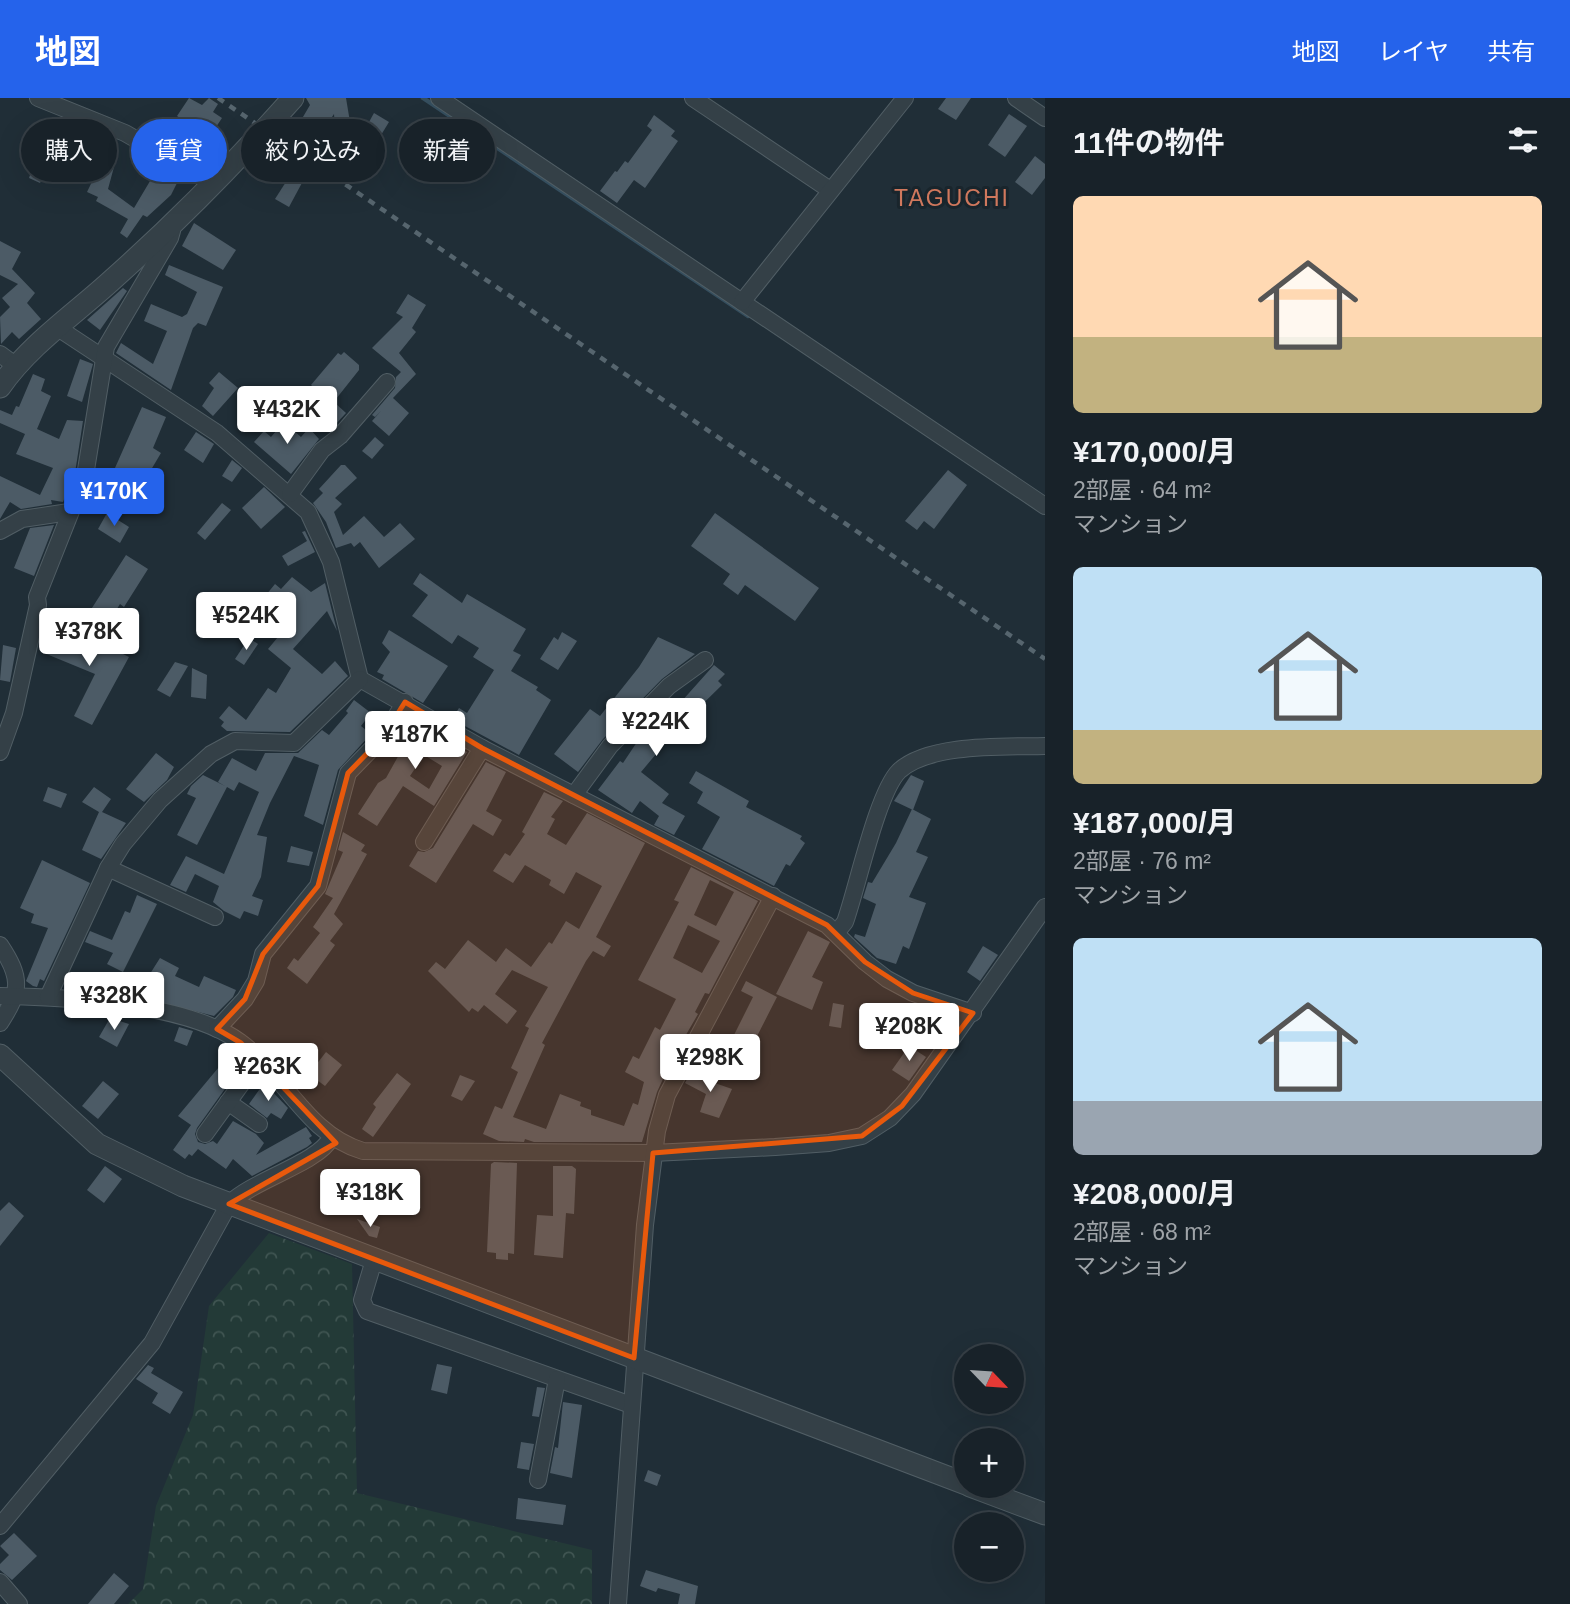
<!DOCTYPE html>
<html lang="ja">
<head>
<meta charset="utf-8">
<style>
	:root { --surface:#182229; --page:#212a31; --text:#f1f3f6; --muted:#9fa4a8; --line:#363f46; --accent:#2563eb }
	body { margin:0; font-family:Arial,"Noto Sans JP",sans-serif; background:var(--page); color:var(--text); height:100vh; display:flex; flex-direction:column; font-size:26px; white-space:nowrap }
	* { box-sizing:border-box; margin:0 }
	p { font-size:23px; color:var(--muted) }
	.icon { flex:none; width:38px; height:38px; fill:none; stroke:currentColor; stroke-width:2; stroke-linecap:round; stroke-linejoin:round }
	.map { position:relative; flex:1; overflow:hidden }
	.panel { display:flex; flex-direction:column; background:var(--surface); width:525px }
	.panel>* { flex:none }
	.hud { position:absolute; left:21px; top:21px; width:665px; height:63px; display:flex; gap:14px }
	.needle { width:46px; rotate:115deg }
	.tools { position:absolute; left:954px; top:1246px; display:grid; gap:14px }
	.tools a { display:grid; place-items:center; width:70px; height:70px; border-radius:50%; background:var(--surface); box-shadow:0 7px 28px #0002,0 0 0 2px var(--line); font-size:35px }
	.price { position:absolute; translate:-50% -60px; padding:0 16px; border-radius:7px; background:#fff; color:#222; font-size:23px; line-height:46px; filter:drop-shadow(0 2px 4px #0008) }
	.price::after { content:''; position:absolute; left:50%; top:42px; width:21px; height:16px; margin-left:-10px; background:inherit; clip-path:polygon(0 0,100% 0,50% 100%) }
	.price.on { background:var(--accent); color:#fff }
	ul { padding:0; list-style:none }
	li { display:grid; align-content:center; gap:14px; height:371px; padding:0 28px }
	li span { display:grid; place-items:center; height:217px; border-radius:10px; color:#555 }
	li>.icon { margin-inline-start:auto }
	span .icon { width:126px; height:126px; fill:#fffc; stroke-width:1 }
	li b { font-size:30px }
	h2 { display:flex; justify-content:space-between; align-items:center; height:84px; padding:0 28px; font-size:30px }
	.chip { padding:0 24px; border-radius:32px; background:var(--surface); box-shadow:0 7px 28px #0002,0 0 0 2px var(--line); font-size:24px; line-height:63px }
	.chip.on { background:var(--accent); color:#fff }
	header { display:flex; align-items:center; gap:42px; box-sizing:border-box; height:98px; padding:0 35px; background:var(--accent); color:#fff }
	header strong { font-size:33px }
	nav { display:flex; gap:38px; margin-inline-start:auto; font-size:24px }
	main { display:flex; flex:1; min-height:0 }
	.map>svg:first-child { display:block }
	.forest { fill:url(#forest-crowns) }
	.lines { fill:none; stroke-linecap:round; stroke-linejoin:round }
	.stream { stroke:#354e5e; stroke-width:4.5 }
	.building { fill:#4c5b66; fill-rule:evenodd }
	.minor-casing { stroke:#515e65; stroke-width:18 }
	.tertiary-casing { stroke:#515e65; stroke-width:23 }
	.minor { stroke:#344047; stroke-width:16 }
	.tertiary { stroke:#344047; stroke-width:21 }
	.rail { stroke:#56656e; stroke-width:4.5; stroke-dasharray:7 7; stroke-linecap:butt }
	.marked { fill:#e8590c; fill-opacity:0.2; stroke:#e8590c; stroke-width:5; stroke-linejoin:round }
	.labels { text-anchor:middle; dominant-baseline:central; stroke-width:6; stroke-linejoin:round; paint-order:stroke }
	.quarter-label { font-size:23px; letter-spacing:2px; fill:#d0785d; stroke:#19252c }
</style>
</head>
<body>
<header>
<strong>地図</strong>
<nav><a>地図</a><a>レイヤ</a><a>共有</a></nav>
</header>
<main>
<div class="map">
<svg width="1045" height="1506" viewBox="0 0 1045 1506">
	<defs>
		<pattern id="forest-crowns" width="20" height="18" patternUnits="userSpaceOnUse" patternTransform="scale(1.75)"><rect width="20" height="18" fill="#233a37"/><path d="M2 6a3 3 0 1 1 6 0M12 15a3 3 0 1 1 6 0" fill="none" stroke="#405552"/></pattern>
	</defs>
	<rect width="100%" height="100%" fill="#202e37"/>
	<path class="forest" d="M269,1135l83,31 5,229 235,57v54h-464l15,-15 13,-83 37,-91 16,-109z"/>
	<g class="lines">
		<path class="stream" d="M423,0l325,218"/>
	</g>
	<g class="building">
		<path d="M189,0l13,7 7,-7 9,6 -5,8 9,6 -14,21 -9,-7 -12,24 -16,-8 13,-27 -7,-5z"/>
		<path d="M306,0h40l9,54 -18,2 -3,-40 -22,33 -19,-13 17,-29z"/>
		<path d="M946,0h25l-15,22 -18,-11z"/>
		<path d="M374,15l15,9 -11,18 -14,-9z"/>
		<path d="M1009,16l18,12 -22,31 -17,-12z"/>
		<path d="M654,17l21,16 -4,5 7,5 -33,47 -11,-8 -17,23 -17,-12 15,-20 2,1 8,-11 3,2 24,-33 -5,-4z"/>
		<path d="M39,51l14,7 -13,27 -11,-5 2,-6 -3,-1z"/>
		<path d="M1035,58l10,8v14l-13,17 -17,-13z"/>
		<path d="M102,63l12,6 -6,22 26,19 22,-37 4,3 4,-6 16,9 -9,18 -24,22 -4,-2 -16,23 -7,-5 8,-14 -32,-18 2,-4 -11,-5z"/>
		<path d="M291,76l12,7 -14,26 -14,-8z"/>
		<path d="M194,125l42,27 -13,20 -41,-24z"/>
		<path d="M0,143l21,11 -9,17 23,24 -8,10 14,16 -22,20 -7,-7 -11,12 -1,-27 10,-10 -8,-9 16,-14 -18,-9z"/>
		<path d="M169,167l54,22 -17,39 -8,-3 -5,5 -22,62 -55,-37 5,-10 32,21 14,-33 -23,-10 7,-17 31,13 5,-3 10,-22 -32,-17z"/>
		<path d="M123,190l4,3 -27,39 -13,-10z"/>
		<path d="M408,196l18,11 -14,23 4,4 -17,21 17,21 -23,24 16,15 -20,23 -17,-15 9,-10 -6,6 -3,-2 23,-27 1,-11 5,-5 -29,-24 31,-31 -7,-4z"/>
		<path d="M344,254l15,13v5l-27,34 -21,-19 27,-32 3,2z"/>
		<path d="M80,261l13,5 -11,38 -15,-6z"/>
		<path d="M219,274l19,16 -25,28 -11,-10 12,-18 -5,-5z"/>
		<path d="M33,276l12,5 -4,12 10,5 -14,33 22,10 8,-19 16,1 -8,52 -12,29 -12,-2 1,4 -31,5 -11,-7 -10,17v-43l40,19 13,-27 -37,-14 9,-20 -25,-11v-13l12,5 4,-9 3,1z"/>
		<path d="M335,305l11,10 -12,13 -11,-10z"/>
		<path d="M142,309l24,10 -13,31 8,5 -19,32 5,2 -8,17 -32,-18z"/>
		<path d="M284,324l17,15 8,-9 10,11 -28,35 -37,-32 10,-11 7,6z"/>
		<path d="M196,334l18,12 -11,19 -19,-13z"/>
		<path d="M375,339l9,8 -12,14 -10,-8z"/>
		<path d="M232,362l10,8 -10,14 -10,-6z"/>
		<path d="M341,367h4l12,13 -22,20 7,6 -8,8 9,23 21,-19 20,21 16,-14 15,16 -36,29 -19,-26 -6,5 -3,-4 -15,5 -10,-26 -13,-19 10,-10 -4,-4z"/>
		<path d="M948,372l19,15 -33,44 -10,-8 -7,9 -12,-9z"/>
		<path d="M264,389l21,20 -24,22 -19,-21z"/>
		<path d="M222,405l9,7 -26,30 -8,-7z"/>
		<path d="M107,415l22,14 -9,16 -22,-14z"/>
		<path d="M715,415l104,75 -24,33 -50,-36 -7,10 -15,-11 7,-10 -39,-28z"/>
		<path d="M54,427l-20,51 -20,-8 16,-40z"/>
		<path d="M305,433l10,21 -27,14 -6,-10 25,-15 -5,-9z"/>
		<path d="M126,457l22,14 -24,38 -4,-3 -12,19 -18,-12z"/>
		<path d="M420,475l42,30 5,-9 59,35 -13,22 8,4 -10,16 27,16 -2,3 15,10 -32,55 -67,-36 7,-11 8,5 27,-43 -21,-13 6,-9 -21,-13 -6,9 -40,-28 16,-21 -15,-11z"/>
		<path d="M292,479l19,15 14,-9 12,48 -10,-20 -34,38 29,25 13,-13 13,15 -58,56 -63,-1 -6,-5 3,-4 -5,-4 10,-12 17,14 22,-32 8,5 15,-25 -23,-19 25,-30 -26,-19 -1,-5 9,-11 6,5z"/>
		<path d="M55,529l26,11 2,-4 46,23 -37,68 -18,-9 21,-42 -51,-21z"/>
		<path d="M389,532l59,36 -25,37 -41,-24 2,-4 -7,-3 13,-20 -8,-9z"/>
		<path d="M562,534l15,9 -19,29 -18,-11 14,-22 4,3z"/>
		<path d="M658,539l37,17 -33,25 -59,60 -25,33 -24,-18 36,-45 10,7 39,-49z"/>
		<path d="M249,540l9,6 -14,21 -9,-6z"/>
		<path d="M3,547l13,3 -6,34 -10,-2z"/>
		<path d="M175,564l13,4 -18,31 -13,-7z"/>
		<path d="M714,567l11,9 -7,7 4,4 -45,44 -36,43 28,22 -7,9 23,13 -11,19 -20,-10 5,-9 -19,-15 -8,12 -34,-23 22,-29 3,2 32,-48 9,6z"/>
		<path d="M192,570l15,7 -1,24 -15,-2z"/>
		<path d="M354,602l17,13 -10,13 10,8 -33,36 -15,55 -19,-9 15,-51 -25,-9 -24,47 -13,32 10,2 -6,40 -9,19 11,4 -5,16 -14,-5 -4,8 -16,-8 -11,-9 6,-16 -24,-12 -9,18 -16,-7 16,-29 38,18 35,-82 -20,-10 -5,9 -7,-4 -30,58 -20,-10 19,-37 -9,-4 4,-8 12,-11 22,11 -7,-4 14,-24 24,13 9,-18h33l24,-23 7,5 19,-22 -2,-2z"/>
		<path d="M417,625l50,29 -33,54 -31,-20 -26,40 -19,-12 20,-31 8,-5 19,-34 -10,-6 8,-13 10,6zM424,657l18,11 -13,23 -19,-13z"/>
		<path d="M156,655l18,14 -7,13 -23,22 -18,-13z"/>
		<path d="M486,664l20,10 -20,39 16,9 -9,16 -20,-12 -37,59 -27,-17 9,-15 6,1 9,-4z"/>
		<path d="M696,673l53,30 -3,6 56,29 -2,3 5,4 -15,23 -4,-2 -12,22 -72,-37 18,-32 -23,-14 6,-11 -14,-9z"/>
		<path d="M911,677l13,6 -11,29 -19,-9z"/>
		<path d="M48,689l19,7 -6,14 -18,-7z"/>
		<path d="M94,689l17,12 -9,13 24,11 -25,36 -19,-9 17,-38 -17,-10z"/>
		<path d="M544,694l19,9 -12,16 4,2 -8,15 19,11 21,-32 58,30 -49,94 15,9 -7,11 -11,-6 -7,10 -44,82 3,2 -32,72 33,12 14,-35 21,8 -1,4 11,4v5l33,11 9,-23 5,2 6,-23 -19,-10 8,-16 6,3 16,-32 5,3 16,-31 -38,-19 41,-78 -5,-2 17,-33 67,34 -49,93 -4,-1 -10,19 3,2 -26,45 -15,33 -15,50h-108l-9,-3 -1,3 -25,-1 -16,-7 12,-28 7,3 16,-37 -7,-4 18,-40 -4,-2 23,-39 -36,-17 -17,24 22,17 -10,13 -23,-19 -6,7 -6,-4 -3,4 -41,-41 8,-9 9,7 23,-29 28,22 10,-14 25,19 18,-25 3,2 14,-23 13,8 23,-43 -26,-14 -12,22 -15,-9 2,-5 -26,-15 -12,18 -20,-12 12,-18 5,3 15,-22 -3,-2zM710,782l24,12 -18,34 -22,-11zM688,827l32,16 -18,32 -29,-15z"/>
		<path d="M912,711l19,10 -15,33 12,5 -19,40 17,6 -17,46 -6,-3 -7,18 -19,-6 -23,-21 1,-3 10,3 11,-33 -13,-6 5,-16 4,1 24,-40z"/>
		<path d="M343,734l22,13 -4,6 6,3 -33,60 9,10 -13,17 5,4 -28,39 -20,-16 7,-10 4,3 22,-28 -7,-6 20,-29 -8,-4 18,-42 -5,-2z"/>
		<path d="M291,748l22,6 -4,14 -22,-4z"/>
		<path d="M42,762l48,23 -46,98 -4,-2 -3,8 -4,-1 -7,-5 22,-53 -17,-5 3,-9 -14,-6z"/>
		<path d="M137,797l20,9 -34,68 -16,-8 6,-11 -28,-11 5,-11 22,9 13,-29 5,2z"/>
		<path d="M808,833l22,11 -18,35 11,5 -11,28 -36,-16z"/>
		<path d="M983,848l15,9 -18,26 -13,-9z"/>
		<path d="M160,860l19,10 -4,8 24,11 5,-11 32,14 -3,7 -19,19 -75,-19 2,-4 -4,-2 8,-16 3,2z"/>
		<path d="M746,883l31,16 -24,47 -7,-3 -4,8 -12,-6 23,-46 -12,-6z"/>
		<path d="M833,905l11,2 -3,23 -12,-2z"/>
		<path d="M110,920l19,6 -12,23 -18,-10z"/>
		<path d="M179,929l14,4 -6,15 -13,-5z"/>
		<path d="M909,948l17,11 -17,24 -17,-11z"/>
		<path d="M326,954l16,13 -17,21 -16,-12z"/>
		<path d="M229,957l13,10 -45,63 -2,6 3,8 7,2 8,-3 4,3 16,-23 23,13 8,9 -8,12 50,-28 6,9 -3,2 3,5 -5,4 -55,29 -19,-17 -7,10 -28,-20 -6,7 -3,-2 -4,5 -12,-9 18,-25 -13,-9z"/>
		<path d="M692,972l17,11 23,8 -13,29 -19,-6 6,-18 -21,-11z"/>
		<path d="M397,975l14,11 -38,53 -11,-8 14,-22 -3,-3z"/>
		<path d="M460,977l15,6 -13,20 -11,-5z"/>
		<path d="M103,983l16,13 -21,25 -16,-13z"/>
		<path d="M264,985l24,25 -7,11 -10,-6 -4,5 -18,-14z"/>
		<path d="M494,1064l23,1 -3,91 -6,-1v7l-12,-1v-6l-9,-1 4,-88z"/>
		<path d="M105,1068l17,13 -18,24 -17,-13z"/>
		<path d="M553,1068h19l4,3 -2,45 -8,-1 -3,45 -29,-3 3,-40 16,1z"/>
		<path d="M9,1104l15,14 -24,30v-35z"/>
		<path d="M357,1121l23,8 -3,11 -8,-2z"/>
		<path d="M437,1266l15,3 -5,27 -16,-4z"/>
		<path d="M148,1267l6,3 -3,5 32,19 -13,22 -18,-11 6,-10 -22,-14z"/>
		<path d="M537,1289l8,1 -6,29 -7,-1z"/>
		<path d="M563,1304l19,3 -10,73 -22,-5 5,-26 3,1z"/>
		<path d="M521,1344l13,2 -5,26 -12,-2z"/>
		<path d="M648,1372l13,5 -4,11 -13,-5z"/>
		<path d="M518,1400l48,7 -3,20 -47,-6z"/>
		<path d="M14,1435l23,23 -25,24 -12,-10v-6l9,-9 -9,-9z"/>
		<path d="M646,1472l52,16 -3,18h-17l2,-10 -22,-6 -2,4 -16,-6z"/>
		<path d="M114,1475l15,13 -15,18h-26z"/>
	</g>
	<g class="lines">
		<defs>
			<g id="minor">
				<path d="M38,0l87,35 89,51"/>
				<path d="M439,0l606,408"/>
				<path d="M693,0l137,92"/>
				<path d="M1016,0l29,20"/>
				<path d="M742,204l163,-204"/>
				<path d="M58,230l159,105 91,79 23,50 29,117"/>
				<path d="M0,256l15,11"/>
				<path d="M290,396l32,-44 18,-14 47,-54"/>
				<path d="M0,433l22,-12 47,-7"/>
				<path d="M360,581l122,69 345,177 38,37 22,17 26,14 60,20"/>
				<path d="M0,654l14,-39 24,-108 -1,-8 48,-121 21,-129 64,-109 2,-7 -3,-5"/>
				<path d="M574,697l36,-49 59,-60 36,-26"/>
				<path d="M424,744l58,-94"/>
				<path d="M108,770l107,49"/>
				<path d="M837,834l8,-10c12,-33 32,-129 54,-151 30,-28 107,-24 146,-25"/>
				<path d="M0,847c22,33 21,46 0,78"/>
				<path d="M0,898c66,1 187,7 240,46 45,33 66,92 123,109l290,2 122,-6 54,-4 33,-7 28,-18 23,-24 132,-187"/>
				<path d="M48,899l60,-129 15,-24 37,-44 51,-46 24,-13 59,2 66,-64"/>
				<path d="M217,931l28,-30 11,-18 7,-27 55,-68 30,-113 35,-36 22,-35"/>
				<path d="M228,1004l31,22"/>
				<path d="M205,1036l53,-73"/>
				<path d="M374,1162l-12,40 5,11 264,94"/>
				<path d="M538,1382l19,-101"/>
				<path d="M0,1428l152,-183 77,-139c24,-24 89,-41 102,-66"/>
				<path d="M0,1484l19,22"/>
				<path d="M618,1506l27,-379 12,-94 10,-36 106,-199"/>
			</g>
			<g id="tertiary">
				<path d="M0,289c29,-42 75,-73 112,-107 64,-57 124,-118 181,-182"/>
				<path d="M0,957l97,89 86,42 783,298"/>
				<path d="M970,1388l75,28"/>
			</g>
		</defs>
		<use href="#minor" class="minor-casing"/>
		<use href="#tertiary" class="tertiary-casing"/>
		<use href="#minor" class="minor"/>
		<use href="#tertiary" class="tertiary"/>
		<path class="rail" d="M218,0l827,561"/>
	</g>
	<path class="marked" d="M405,604l77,46 345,177 38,37 48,31 60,20 -71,93 -40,30 -209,17 -19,205 -405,-154 107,-61 -95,-100 -24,-14 28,-30 18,-45 55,-68 30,-113 35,-36z"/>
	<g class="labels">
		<g class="quarter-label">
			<text x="952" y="100">TAGUCHI</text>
		</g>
	</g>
</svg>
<div class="tools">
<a><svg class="needle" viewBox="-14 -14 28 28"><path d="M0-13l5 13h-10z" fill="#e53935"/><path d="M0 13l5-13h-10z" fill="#9fa4a8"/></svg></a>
<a>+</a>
<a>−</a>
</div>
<b class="price" style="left:287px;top:348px">¥432K</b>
<b class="price on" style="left:114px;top:430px">¥170K</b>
<b class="price" style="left:246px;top:554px">¥524K</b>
<b class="price" style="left:89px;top:570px">¥378K</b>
<b class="price" style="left:656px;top:660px">¥224K</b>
<b class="price" style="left:415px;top:673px">¥187K</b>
<b class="price" style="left:114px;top:934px">¥328K</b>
<b class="price" style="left:909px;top:965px">¥208K</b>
<b class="price" style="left:710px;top:996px">¥298K</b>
<b class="price" style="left:268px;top:1005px">¥263K</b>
<b class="price" style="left:370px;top:1131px">¥318K</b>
<div class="hud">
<a class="chip">購入</a>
<a class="chip on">賃貸</a>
<a class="chip">絞り込み</a>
<a class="chip">新着</a>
</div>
</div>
<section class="panel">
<h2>11件の物件<svg class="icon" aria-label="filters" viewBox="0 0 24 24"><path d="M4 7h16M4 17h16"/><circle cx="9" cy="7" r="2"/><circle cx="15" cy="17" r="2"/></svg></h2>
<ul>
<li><span style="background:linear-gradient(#ffd9b3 65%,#c2b280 0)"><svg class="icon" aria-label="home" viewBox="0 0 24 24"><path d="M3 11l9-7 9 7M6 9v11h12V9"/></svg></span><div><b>¥170,000/月</b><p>2部屋 · 64 m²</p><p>マンション</p></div></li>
<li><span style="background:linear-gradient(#bfe0f5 75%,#c2b280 0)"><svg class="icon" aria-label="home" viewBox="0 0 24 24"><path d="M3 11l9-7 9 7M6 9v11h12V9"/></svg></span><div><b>¥187,000/月</b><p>2部屋 · 76 m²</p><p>マンション</p></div></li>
<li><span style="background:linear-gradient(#bfe0f5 75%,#9aa5b1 0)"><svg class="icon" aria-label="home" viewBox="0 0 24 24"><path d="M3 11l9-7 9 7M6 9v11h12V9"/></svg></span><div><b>¥208,000/月</b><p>2部屋 · 68 m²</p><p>マンション</p></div></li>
</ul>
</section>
</main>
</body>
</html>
